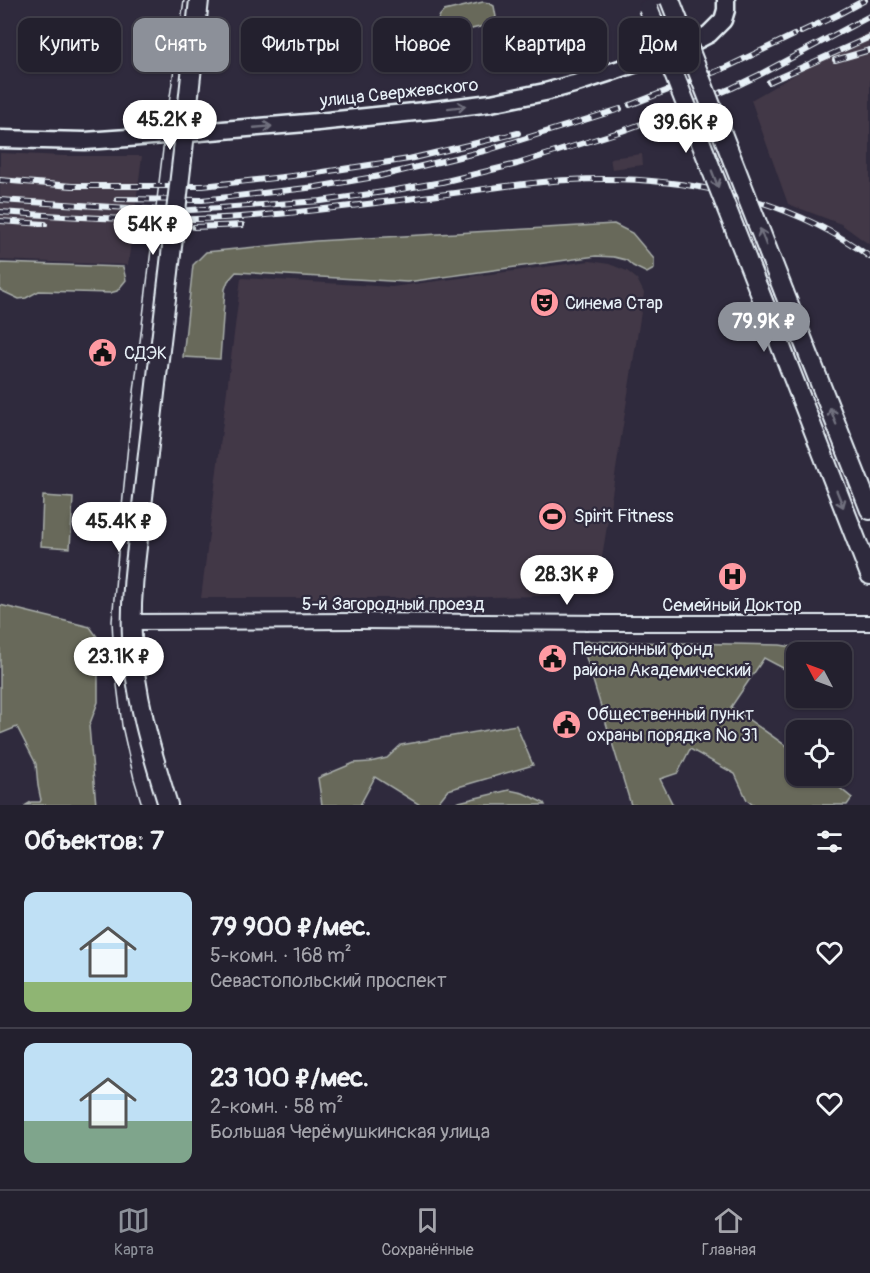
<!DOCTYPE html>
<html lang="ru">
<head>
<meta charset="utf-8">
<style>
	:root { --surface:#23202e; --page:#2f2d3a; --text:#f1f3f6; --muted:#a3a3aa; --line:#403e4a; --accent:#8c9099 }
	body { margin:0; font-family:Pangolin,sans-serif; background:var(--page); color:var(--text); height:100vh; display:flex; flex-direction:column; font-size:22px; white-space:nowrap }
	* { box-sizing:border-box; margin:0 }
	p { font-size:20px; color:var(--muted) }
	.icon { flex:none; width:33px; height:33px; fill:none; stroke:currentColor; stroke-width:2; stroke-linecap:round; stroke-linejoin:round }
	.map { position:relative; height:805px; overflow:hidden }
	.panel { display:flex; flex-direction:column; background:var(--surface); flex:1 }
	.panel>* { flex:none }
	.top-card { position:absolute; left:18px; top:18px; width:834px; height:54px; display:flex; gap:12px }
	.needle { width:39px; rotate:311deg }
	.controls { position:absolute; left:786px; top:642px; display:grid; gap:12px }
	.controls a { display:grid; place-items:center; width:66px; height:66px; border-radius:12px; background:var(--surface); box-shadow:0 2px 4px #0004,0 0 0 2px var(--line); font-size:30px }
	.price { position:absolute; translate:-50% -51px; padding:0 14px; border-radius:21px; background:#fff; color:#222; font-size:20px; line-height:39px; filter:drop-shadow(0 2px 3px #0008) }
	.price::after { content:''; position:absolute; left:50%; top:36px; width:18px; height:14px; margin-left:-9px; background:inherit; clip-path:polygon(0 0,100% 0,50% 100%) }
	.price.selected { background:var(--accent); color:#fff }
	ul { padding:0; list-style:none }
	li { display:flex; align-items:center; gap:18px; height:150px; padding:0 24px }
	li+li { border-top:2px solid var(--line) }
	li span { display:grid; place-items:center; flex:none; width:168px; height:120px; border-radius:12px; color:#555 }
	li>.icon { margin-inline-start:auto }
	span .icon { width:72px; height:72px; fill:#fffc; stroke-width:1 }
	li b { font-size:26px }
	h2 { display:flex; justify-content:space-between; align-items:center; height:72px; padding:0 24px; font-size:26px }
	.pill { padding:0 21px; border-radius:12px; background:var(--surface); box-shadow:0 2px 4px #0004,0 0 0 2px var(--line); font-size:21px; line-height:54px }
	.pill.selected { background:var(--accent); color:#fff }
	.tabs { display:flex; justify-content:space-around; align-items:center; height:84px; border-top:2px solid var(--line); background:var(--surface); font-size:16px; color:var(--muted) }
	.tabs a { display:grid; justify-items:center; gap:3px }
	.tabs .selected { color:var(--accent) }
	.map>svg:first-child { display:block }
	.built { fill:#423846 }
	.green { fill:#68695a; stroke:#a8ada9; stroke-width:1.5 }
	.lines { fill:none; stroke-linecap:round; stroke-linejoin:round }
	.minor-casing { stroke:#e8f1f8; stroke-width:18 }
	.tertiary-casing { stroke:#e8f1f8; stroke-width:21 }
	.secondary-casing { stroke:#e8f1f8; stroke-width:22 }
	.minor { stroke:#2f2a3d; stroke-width:14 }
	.tertiary { stroke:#2f2a3d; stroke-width:16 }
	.secondary { stroke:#2f2a3d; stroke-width:18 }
	.tram { stroke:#e8f1f8; stroke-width:1.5 }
	.rail-casing { stroke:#e8f1f8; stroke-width:6 }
	.rail { stroke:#2f2a3d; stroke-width:4; stroke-dasharray:11; stroke-linecap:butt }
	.secondary-bridge-casing { stroke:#e8f1f8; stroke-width:22; stroke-linecap:butt }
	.secondary-bridge { stroke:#2f2a3d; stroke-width:18 }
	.oneway { stroke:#70707e }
	.labels { text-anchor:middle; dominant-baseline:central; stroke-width:4.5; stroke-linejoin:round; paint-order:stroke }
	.street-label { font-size:18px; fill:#e8f1f8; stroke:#2f2a3d }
	.poi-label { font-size:18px; fill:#e8f1f8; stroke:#2f2a3d; text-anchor:start }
</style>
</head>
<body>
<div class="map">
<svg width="870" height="805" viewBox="0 0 870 805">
	<rect width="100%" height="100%" fill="#2f2a3d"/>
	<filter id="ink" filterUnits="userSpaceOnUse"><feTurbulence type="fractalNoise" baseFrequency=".0167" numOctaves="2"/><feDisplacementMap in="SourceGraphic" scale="12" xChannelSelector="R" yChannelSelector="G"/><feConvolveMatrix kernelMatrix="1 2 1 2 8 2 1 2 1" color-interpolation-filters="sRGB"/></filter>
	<g filter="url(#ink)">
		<g class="built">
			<path d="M870,31v214l-29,-21 -53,-20 -37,-104z"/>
			<path d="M0,153l63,3h79l-14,109 -128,-5z"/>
			<path d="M642,154l1,11 -31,4 -2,-11z"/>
			<path d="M590,261l19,3 18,7 10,8 7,14 -48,302 -155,3h-240l40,-320 151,9z"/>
		</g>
		<g class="green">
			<path d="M483,2l6,1 5,3 2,11c-7,12 -34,13 -48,16l-9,-4c-3,-8 -1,-13 5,-18z"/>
			<path d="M614,224l18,9 22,26v10l-7,4 -14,-7 -7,-6 -12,-3 -18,-1 -189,26 -171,-10 -8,9 -3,8 -5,70 -37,-2 10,-92 13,-13 110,-11z"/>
			<path d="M0,263l123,4 3,13 -9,11 -7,2 -71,-2 -13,7 -7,1 -19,-9z"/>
			<path d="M43,496l30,2 -3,50 -29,-2z"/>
			<path d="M0,605l90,22 8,11v64l-9,24 7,79h-70l5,-3h9l1,-2 -3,-14 -2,-22 -19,-37 -17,7z"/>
			<path d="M581,641l199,4 25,4 5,3h-14v23l-32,-17 -33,49 65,46v23h29l27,22 -5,7h-94l-6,-5 -12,-26 -45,-25 -12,24 -18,6 13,26h-42z"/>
			<path d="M516,725l17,40 -85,25 -12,15h-16l-45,-28 -15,28h-38l-4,-27 36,-15 16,-1 17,-4 14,-13z"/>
			<path d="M509,790l14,3 21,10 1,2h-91l1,-2z"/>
		</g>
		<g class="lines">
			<defs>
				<path id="minor" d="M132,622l229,-1 248,2h261"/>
				<path id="tertiary" d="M0,139l85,2 43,-3 190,-16 116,-12 57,-7 54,-11 29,-8 34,-11 78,-27 23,-12 14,-14 3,-10v-10"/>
				<g id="secondary">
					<path d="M183,151l16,-151"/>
					<path d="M758,288l112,287"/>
					<path d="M784,292l86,218"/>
					<path d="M166,298c-8,69 -16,138 -24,208 -5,43 -12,87 -10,131 2,57 19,113 36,168"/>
				</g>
			</defs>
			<use href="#minor" class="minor-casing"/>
			<use href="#tertiary" class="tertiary-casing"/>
			<use href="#secondary" class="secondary-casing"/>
			<use href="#minor" class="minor"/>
			<use href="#tertiary" class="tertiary"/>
			<use href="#secondary" class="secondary"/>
			<path class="tram" d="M142,805l-8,-26 -12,-53 -8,-66 -2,-39 12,-136 6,-60 36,-301 18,-124"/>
			<defs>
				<g id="rail">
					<path d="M801,32l36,-17 28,-15"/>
					<path d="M835,60l35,-10"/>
					<path d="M769,82l101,-45"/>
					<path d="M630,105l95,-37 69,-33"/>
					<path d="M0,180l72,6h131l107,-12 99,-15 109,-26"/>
					<path d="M117,199l85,1 114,-13 64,-11 108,-26 132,-41"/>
					<path d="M0,200l176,11 145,-10 63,-9 58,-10 75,-18 105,-33 44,-16 66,-27 27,-13 111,-59"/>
					<path d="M0,212c85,6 169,11 254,4 64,-5 129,-14 193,-22 40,-5 81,-12 122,-14 104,-6 215,14 301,77"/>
					<path d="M0,221l45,3"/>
					<path d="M194,227l48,-2"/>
				</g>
			</defs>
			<use href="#rail" class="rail-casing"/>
			<use href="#rail" class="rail"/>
			<defs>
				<g id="secondary-bridge">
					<path d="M670,0l114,292"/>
					<path d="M648,8l110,280"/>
					<path d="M166,298l17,-147"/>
				</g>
			</defs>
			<use href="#secondary-bridge" class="secondary-bridge-casing"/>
			<use href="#secondary-bridge" class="secondary-bridge"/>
		</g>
		<defs><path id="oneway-shaft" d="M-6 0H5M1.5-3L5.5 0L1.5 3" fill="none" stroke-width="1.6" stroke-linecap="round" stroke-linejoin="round" transform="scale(1.5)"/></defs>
		<g class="oneway">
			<use href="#oneway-shaft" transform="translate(457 107) rotate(-7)"/>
			<use href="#oneway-shaft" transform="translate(263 127) rotate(-5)"/>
			<use href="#oneway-shaft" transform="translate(715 179) rotate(69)"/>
			<use href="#oneway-shaft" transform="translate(763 237) rotate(-111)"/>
			<use href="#oneway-shaft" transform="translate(833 416) rotate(-111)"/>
			<use href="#oneway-shaft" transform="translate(840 499) rotate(68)"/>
		</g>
	</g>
	<defs>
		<symbol id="theatre-disc" viewBox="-11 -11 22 22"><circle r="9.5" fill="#ff9aa2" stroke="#2f2a3d"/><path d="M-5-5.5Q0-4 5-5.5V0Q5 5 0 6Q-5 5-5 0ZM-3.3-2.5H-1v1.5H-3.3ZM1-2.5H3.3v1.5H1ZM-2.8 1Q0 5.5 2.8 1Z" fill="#111"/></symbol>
		<symbol id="civic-disc" viewBox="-11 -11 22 22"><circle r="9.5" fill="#ff9aa2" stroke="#2f2a3d"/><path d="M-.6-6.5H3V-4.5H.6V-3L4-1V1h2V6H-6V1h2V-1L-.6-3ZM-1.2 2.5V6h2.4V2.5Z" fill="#111"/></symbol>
		<symbol id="stadium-disc" viewBox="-11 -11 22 22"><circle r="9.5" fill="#ff9aa2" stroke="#2f2a3d"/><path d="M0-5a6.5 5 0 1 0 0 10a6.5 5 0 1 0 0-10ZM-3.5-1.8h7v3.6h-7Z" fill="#111"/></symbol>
		<symbol id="hospital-disc" viewBox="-11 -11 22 22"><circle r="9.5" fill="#ff9aa2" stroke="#2f2a3d"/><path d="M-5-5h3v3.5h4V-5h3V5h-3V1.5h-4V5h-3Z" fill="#111"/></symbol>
	</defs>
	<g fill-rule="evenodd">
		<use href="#theatre-disc" x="528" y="286" width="33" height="33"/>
		<use href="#civic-disc" x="86" y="336" width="33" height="33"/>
		<use href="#stadium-disc" x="536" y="500" width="33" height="33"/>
		<use href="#hospital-disc" x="716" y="560" width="33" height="33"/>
		<use href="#civic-disc" x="536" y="642" width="33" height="33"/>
		<use href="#civic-disc" x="550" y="708" width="33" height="33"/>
	</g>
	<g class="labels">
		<g class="street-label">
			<text transform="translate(399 93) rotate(-6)">улица Свержевского</text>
			<text x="393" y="604">5-й Загородный проезд</text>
		</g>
		<g class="poi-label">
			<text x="565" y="303">Синема Стар</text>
			<text x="124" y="353">СДЭК</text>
			<text x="574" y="516">Spirit Fitness</text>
			<text x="732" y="605" text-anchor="middle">Семейный Доктор</text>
			<text x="573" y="649">Пенсионный фонд<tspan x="573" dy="21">района Академический</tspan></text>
			<text x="587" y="714">Общественный пункт<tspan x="587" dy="21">охраны порядка № 31</tspan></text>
		</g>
	</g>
</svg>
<div class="controls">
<a><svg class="needle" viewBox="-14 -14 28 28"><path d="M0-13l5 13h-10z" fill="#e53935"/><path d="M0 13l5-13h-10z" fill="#a3a3aa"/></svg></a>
<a><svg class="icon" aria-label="locate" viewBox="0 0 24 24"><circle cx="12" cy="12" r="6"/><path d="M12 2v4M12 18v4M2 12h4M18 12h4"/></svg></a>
</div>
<b class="price" style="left:170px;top:151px">45.2K ₽</b>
<b class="price" style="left:686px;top:154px">39.6K ₽</b>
<b class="price" style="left:153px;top:256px">54K ₽</b>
<b class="price selected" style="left:764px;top:353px">79.9K ₽</b>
<b class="price" style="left:119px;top:553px">45.4K ₽</b>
<b class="price" style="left:567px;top:606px">28.3K ₽</b>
<b class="price" style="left:119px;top:688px">23.1K ₽</b>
<div class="top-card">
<a class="pill">Купить</a>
<a class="pill selected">Снять</a>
<a class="pill">Фильтры</a>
<a class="pill">Новое</a>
<a class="pill">Квартира</a>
<a class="pill">Дом</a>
</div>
</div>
<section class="panel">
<h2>Объектов: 7<svg class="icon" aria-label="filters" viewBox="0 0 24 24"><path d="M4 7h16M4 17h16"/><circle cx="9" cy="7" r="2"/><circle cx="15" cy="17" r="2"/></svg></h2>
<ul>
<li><span style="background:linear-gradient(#bfe0f5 75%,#8fb573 0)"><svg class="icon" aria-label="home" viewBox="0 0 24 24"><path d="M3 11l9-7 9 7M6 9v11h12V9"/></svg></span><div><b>79 900 ₽/мес.</b><p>5-комн. · 168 m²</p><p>Севастопольский проспект</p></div><svg class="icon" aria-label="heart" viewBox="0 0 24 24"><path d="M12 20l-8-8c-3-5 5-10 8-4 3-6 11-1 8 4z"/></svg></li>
<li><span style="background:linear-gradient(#bfe0f5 65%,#7fa58c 0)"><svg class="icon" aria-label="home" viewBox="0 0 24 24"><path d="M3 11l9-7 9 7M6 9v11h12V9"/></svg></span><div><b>23 100 ₽/мес.</b><p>2-комн. · 58 m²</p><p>Большая Черёмушкинская улица</p></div><svg class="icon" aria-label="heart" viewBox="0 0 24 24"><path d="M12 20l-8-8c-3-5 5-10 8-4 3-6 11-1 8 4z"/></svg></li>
</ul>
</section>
<nav class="tabs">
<a class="selected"><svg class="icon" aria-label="map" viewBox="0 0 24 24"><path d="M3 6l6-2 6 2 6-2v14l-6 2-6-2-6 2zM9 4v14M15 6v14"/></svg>Карта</a>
<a><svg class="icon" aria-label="saved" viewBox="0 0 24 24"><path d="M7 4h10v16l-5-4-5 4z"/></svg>Сохранённые</a>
<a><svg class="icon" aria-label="home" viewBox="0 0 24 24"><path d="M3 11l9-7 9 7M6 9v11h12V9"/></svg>Главная</a>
</nav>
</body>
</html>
